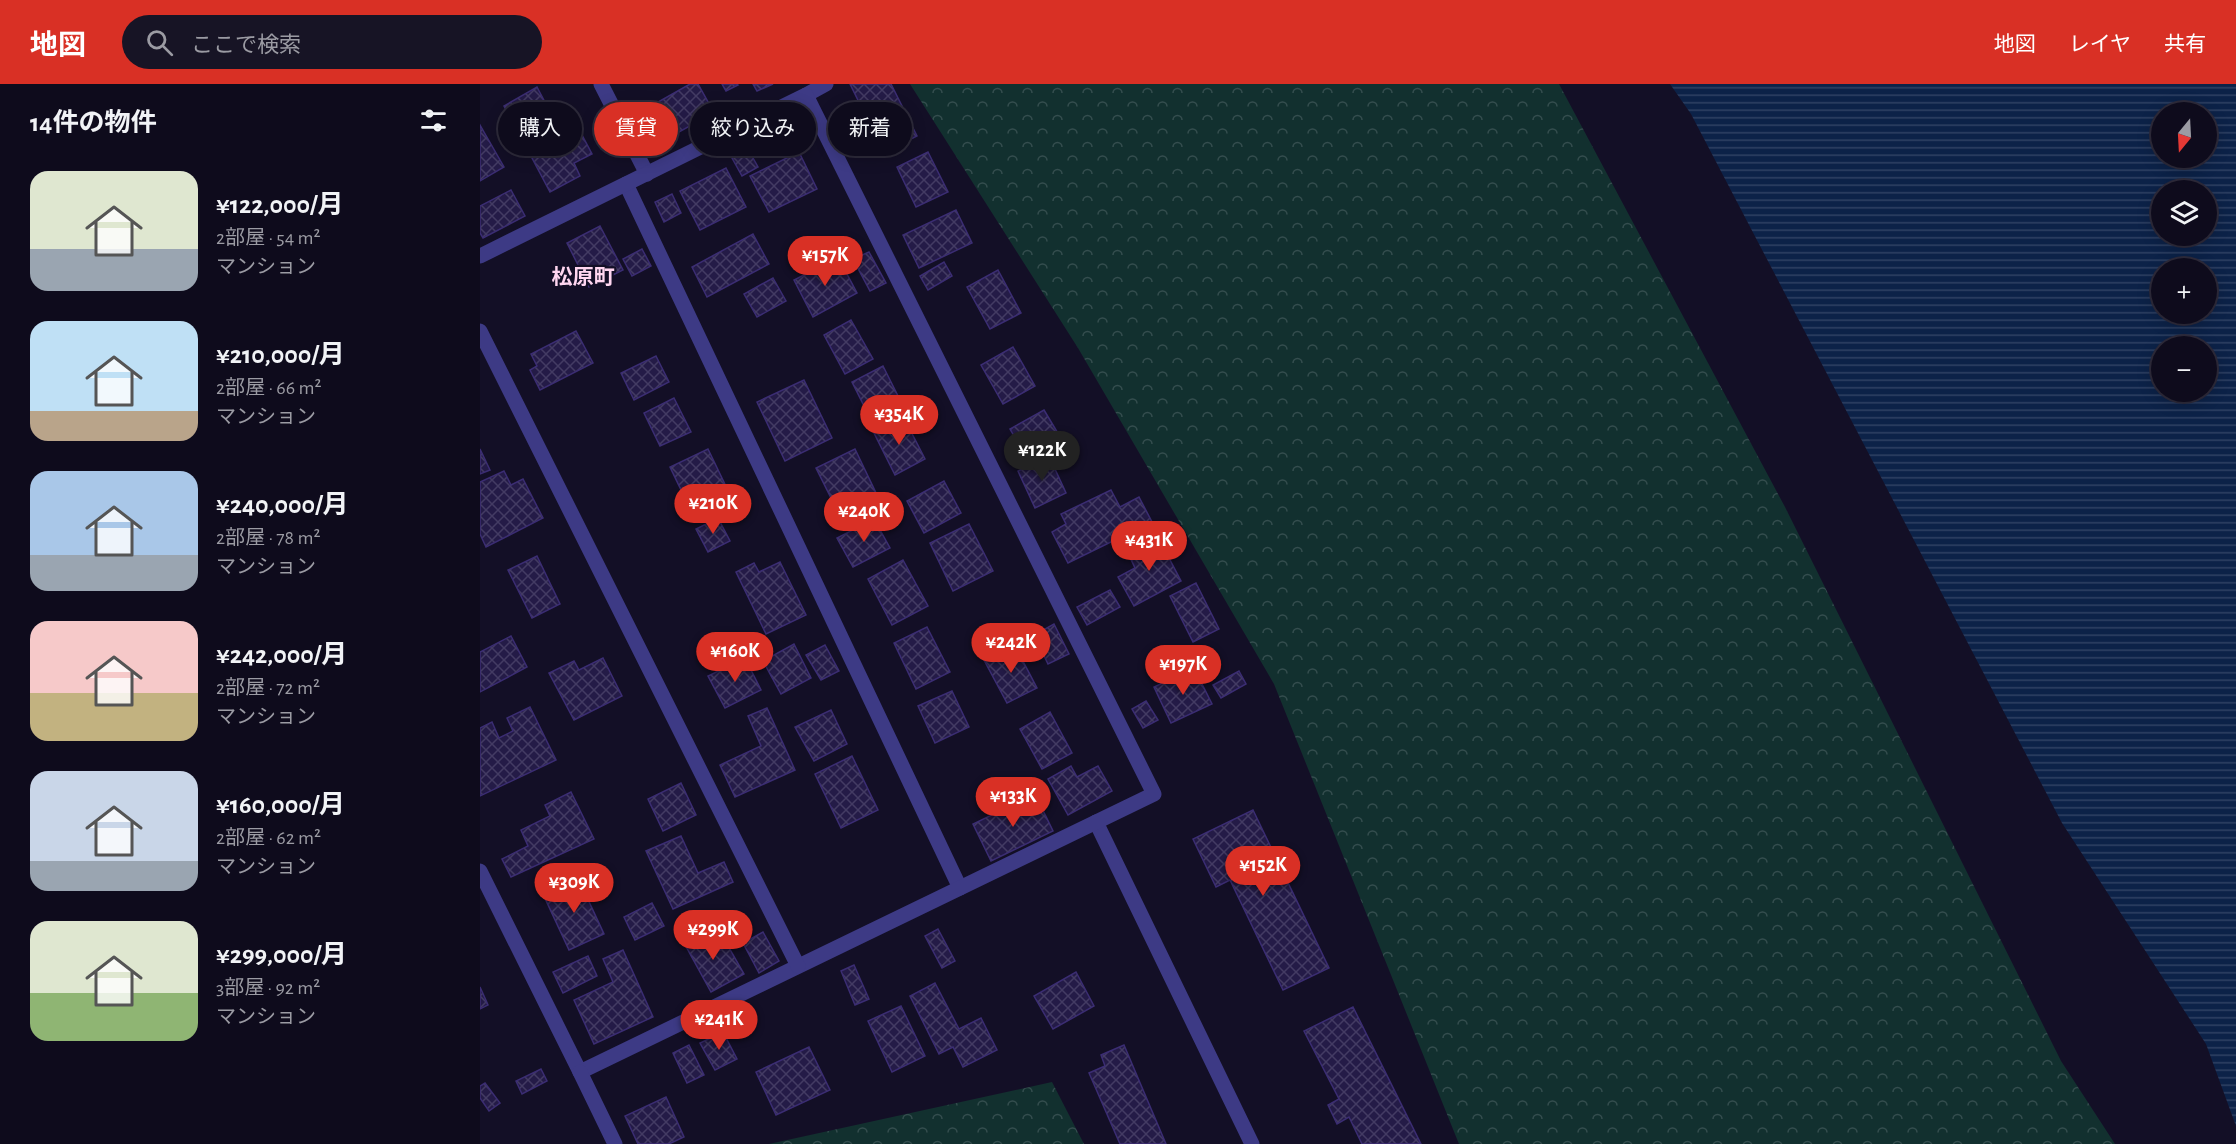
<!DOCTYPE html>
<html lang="ja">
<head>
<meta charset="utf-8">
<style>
	:root { --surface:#0e0b1c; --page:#171425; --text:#f1f3f6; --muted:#9b9ba3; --line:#2e2b3b; --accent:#d93025 }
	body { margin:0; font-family:"Alegreya Sans","Noto Sans JP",sans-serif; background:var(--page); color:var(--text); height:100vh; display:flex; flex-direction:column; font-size:22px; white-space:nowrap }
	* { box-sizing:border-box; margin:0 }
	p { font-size:20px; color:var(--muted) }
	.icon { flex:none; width:33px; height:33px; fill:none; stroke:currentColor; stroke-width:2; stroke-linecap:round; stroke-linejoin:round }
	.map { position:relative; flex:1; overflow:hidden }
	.drawer { display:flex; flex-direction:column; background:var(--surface); width:480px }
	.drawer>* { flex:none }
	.banner { position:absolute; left:18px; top:18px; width:570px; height:54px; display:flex; gap:12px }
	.needle { width:39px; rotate:198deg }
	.controls { position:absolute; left:1671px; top:18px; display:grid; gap:12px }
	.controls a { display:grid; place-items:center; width:66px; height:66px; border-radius:50%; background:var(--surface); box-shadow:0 3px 15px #0003,0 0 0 2px var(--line); font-size:30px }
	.price { position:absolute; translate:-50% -51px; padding:0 14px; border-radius:21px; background:var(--accent); color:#fff; font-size:20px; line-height:39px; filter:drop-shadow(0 2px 3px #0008) }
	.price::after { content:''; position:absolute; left:50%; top:36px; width:18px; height:14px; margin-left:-9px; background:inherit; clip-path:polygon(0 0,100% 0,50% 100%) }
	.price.selected { background:#222; color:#fff }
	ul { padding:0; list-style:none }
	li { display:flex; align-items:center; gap:18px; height:150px; padding:0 30px }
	li span { display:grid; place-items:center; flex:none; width:168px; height:120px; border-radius:18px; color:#555 }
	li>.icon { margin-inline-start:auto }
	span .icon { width:72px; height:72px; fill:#fffc; stroke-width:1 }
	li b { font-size:26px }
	h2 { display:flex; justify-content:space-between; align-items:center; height:72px; padding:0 30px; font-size:26px }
	.tag { padding:0 21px; border-radius:27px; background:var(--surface); box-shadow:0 3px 15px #0003,0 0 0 2px var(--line); font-size:21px; line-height:54px }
	.tag.selected { background:var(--accent); color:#fff }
	header { display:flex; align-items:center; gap:36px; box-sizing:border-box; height:84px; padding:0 30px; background:var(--accent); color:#fff }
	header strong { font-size:28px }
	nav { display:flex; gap:33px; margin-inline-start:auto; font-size:21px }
	.search { width:420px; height:54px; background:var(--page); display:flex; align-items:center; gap:15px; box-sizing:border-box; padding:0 21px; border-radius:33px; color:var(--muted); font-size:22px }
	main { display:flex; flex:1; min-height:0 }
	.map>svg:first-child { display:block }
	.forest { fill:url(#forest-crowns) }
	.water { fill:url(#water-rules); fill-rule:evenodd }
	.building { fill:url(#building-cross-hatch); stroke:#3b2d73; stroke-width:1.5 }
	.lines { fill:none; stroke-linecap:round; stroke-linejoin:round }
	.lane { stroke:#3d3a85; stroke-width:15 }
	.street { stroke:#3d3a85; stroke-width:15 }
	.labels { text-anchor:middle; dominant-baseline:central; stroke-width:4.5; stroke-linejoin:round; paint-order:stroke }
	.quarter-label { font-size:21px; font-weight:bold; fill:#ffd6f0; stroke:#130f26 }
</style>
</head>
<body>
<header>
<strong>地図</strong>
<div class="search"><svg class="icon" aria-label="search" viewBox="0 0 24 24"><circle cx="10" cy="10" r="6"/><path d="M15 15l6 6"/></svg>ここで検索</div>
<nav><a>地図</a><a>レイヤ</a><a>共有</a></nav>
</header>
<main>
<section class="drawer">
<h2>14件の物件<svg class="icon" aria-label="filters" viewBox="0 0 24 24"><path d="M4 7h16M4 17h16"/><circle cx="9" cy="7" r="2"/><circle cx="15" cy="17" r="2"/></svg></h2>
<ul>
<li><span style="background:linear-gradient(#dfe7d0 65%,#9aa5b1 0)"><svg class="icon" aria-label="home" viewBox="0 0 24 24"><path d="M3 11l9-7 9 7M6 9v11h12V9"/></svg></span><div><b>¥122,000/月</b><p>2部屋 · 54 m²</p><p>マンション</p></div></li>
<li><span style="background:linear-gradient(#bfe0f5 75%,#b9a48a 0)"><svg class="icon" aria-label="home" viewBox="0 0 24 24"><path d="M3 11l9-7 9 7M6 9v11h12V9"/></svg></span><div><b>¥210,000/月</b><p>2部屋 · 66 m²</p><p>マンション</p></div></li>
<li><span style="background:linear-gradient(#a9c7e8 70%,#9aa5b1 0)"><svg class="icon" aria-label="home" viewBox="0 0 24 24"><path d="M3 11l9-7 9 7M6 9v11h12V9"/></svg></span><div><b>¥240,000/月</b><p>2部屋 · 78 m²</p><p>マンション</p></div></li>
<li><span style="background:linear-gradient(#f6c9c9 60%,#c2b280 0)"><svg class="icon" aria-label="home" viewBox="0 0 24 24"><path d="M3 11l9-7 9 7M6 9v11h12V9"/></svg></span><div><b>¥242,000/月</b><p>2部屋 · 72 m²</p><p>マンション</p></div></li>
<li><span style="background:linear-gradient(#c9d6e8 75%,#9aa5b1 0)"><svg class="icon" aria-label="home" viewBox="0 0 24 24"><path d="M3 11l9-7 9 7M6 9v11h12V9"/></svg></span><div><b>¥160,000/月</b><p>2部屋 · 62 m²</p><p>マンション</p></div></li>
<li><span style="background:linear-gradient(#dfe7d0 60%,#8fb573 0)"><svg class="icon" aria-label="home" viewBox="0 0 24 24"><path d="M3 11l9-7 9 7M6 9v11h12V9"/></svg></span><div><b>¥299,000/月</b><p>3部屋 · 92 m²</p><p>マンション</p></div></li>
</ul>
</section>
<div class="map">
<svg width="1756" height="1060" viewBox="0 0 1756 1060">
	<defs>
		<pattern id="forest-crowns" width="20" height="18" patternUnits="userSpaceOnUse" patternTransform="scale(1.5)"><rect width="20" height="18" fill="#12302f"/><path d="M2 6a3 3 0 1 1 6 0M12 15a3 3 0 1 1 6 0" fill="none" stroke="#344d4e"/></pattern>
		<pattern id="water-rules" width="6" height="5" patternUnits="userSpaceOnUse" patternTransform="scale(1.5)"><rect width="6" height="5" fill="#0c2248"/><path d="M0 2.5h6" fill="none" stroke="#2f4163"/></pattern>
		<pattern id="building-cross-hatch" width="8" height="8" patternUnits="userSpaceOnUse" patternTransform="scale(1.5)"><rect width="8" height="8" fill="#241b47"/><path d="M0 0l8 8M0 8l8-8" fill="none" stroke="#433b63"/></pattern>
	</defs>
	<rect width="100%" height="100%" fill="#130f26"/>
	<g class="forest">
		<path d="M430,0h649l226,423 276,554 54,83h-656l-185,-460 -196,-336z"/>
		<path d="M572,998l32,62h-315z"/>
	</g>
	<path class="water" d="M1190,0h566v1042l-30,-82 -144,-221 -371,-709zM1682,28h44v46h-44zM1682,106h44v46h-44zM1682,184h44v46h-44zM1682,262h44v46h-44z"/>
	<g class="building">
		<path d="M210,0h8l19,34 -19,10 -3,-5 -25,14 -19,-31z"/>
		<path d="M242,0h15l1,1 -12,6z"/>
		<path d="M273,0h20l-16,7z"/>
		<path d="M370,0h41l26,52 -33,17z"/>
		<path d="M57,3l21,40 -33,18 -21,-39z"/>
		<path d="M0,41l24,42 -24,14z"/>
		<path d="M101,49l11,21 -18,9 6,13 -30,16 -18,-34z"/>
		<path d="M268,65l10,18 -16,9 -10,-18z"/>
		<path d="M319,68l18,37 -48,23 -19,-36z"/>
		<path d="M448,68l20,40 -32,15 -19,-40z"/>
		<path d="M246,84l20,39 -46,23 -20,-39z"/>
		<path d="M31,106l14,26 -42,22 -3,-5v-27z"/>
		<path d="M192,110l9,19 -17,9 -9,-20z"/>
		<path d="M476,126l16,33 -53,25 -16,-33z"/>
		<path d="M120,142l23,44 -34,17 -22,-44z"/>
		<path d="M273,150l16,30 -62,33 -15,-30z"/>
		<path d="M162,165l9,17 -19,10 -9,-17z"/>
		<path d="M389,168l17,31 -16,8 -17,-32z"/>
		<path d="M358,173l19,36 -44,24 -19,-37z"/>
		<path d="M464,178l8,14 -24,14 -8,-14z"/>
		<path d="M518,186l23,43 -31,16 -23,-42z"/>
		<path d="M293,194l13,23 -29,16 -13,-23z"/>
		<path d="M371,236l22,39 -28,15 -21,-39z"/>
		<path d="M96,247l17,32 -53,27 -10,-20 7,-4 -6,-12z"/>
		<path d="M533,263l22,39 -32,18 -22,-39z"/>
		<path d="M176,272l13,26 -35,18 -13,-27z"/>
		<path d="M403,282l21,42 -31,16 -21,-42z"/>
		<path d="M324,296l28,58 -47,23 -28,-59z"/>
		<path d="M194,314l17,34 -31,14 -16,-33z"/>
		<path d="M564,326l15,25 -34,20 -15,-26z"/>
		<path d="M424,334l21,41 -30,16 -21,-42z"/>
		<path d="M0,365l10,21 -10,4z"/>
		<path d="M228,365l25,52 -38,18 -25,-52z"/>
		<path d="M375,365l22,46 -38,19 -23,-46z"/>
		<path d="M569,372l17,37 -31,15 -17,-37z"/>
		<path d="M24,387l7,14 12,-6 20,39 -57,29 -6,-13v-52z"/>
		<path d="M464,397l17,32 -37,20 -17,-32z"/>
		<path d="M631,406l9,17 19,-10 13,25 -84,41 -16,-31 14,-8 -5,-10z"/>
		<path d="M238,434l12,23 -22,11 -12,-23z"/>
		<path d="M394,435l16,29 -37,19 -16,-29z"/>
		<path d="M489,440l24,47 -40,20 -23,-48z"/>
		<path d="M678,453l23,44 -47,25 -16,-29 17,-9 -7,-15z"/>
		<path d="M57,472l23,48 -28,14 -24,-48z"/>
		<path d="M423,476l25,46 -36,19 -24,-46z"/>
		<path d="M300,478l26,53 -40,19 -30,-62 18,-9 5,9z"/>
		<path d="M716,499l23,46 -26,13 -23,-46z"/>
		<path d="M630,506l10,17 -33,18 -10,-18z"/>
		<path d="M574,540l15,30 -21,10 -14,-29z"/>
		<path d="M447,543l23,45 -34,17 -22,-46z"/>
		<path d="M31,552l16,31 -47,25v-40z"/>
		<path d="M314,560l17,34 -30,16 -18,-33z"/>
		<path d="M534,560l23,44 -30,15 -23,-43z"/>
		<path d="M345,561l14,26 -18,9 -15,-25z"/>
		<path d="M123,574l19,38 -48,24 -25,-47 25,-12 5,9z"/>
		<path d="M265,574l16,32 -36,18 -17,-32z"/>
		<path d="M714,584l18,36 -41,19 -17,-36z"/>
		<path d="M759,587l7,13 -25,14 -8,-13z"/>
		<path d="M472,607l17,36 -34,16 -17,-37z"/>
		<path d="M666,617l12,19 -15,8 -11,-19z"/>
		<path d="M50,623l26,53 -76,36v-68l12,-6 7,16 14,-7 -6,-13z"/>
		<path d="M287,624l28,62 -60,27 -15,-32 41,-19 -13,-30z"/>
		<path d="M351,626l16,34 -33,17 -19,-34z"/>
		<path d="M570,628l22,41 -30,16 -22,-40z"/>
		<path d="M372,672l26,54 -37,18 -26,-54z"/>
		<path d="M591,682l6,11 21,-11 14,25 -44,24 -20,-36z"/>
		<path d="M201,699l15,32 -33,16 -15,-32z"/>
		<path d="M91,708l23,47 -83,38 -9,-18 26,-13 -7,-16 29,-14 -5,-11z"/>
		<path d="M555,710l18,37 -62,30 -18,-37z"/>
		<path d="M773,726l76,158 -46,22 -53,-110 -14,7 -23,-48z"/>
		<path d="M201,752l17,37 26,-11 9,20 -60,27 -27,-58z"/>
		<path d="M98,794l26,56 -35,16 -26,-56z"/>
		<path d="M172,819l12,23 -29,14 -11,-23z"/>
		<path d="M226,844l12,23 10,-5 16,28 -33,18 -28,-51z"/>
		<path d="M458,845l17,32 -13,7 -17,-32z"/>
		<path d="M283,848l16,29 -20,12 -16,-30z"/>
		<path d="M143,866l30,67 -59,27 -20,-44 39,-18 -10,-23z"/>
		<path d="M108,872l9,20 -34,17 -10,-21z"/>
		<path d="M374,881l15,34 -14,6 -14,-34z"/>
		<path d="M596,888l18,34 -41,23 -19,-33z"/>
		<path d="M455,899l24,46 22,-11 16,32 -34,17 -10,-20 -14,7 -29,-58z"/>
		<path d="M0,903l8,18 -8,4z"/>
		<path d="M421,922l24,50 -33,16 -24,-51z"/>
		<path d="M873,923l68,137h-59l-13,-27 -12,7 -9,-19 11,-6 -35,-68z"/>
		<path d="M243,948l14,27 -22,11 -15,-27z"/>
		<path d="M209,961l15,30 -17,8 -14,-30z"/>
		<path d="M644,961l42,99h-46l-31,-71 16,-7 -4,-11z"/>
		<path d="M329,963l21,43 -54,25 -20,-43z"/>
		<path d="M61,985l6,12 -25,13 -6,-13z"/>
		<path d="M5,999l15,20 -11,8 -9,-13v-12z"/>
		<path d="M186,1013l18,40 -15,7h-31l-13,-28z"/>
	</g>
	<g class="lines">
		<path class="lane" d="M616,738l156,322"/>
		<g class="street">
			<path d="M121,0l46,90"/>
			<path d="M326,11l20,-11"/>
			<path d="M146,100l334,704"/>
			<path d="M0,172l326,-161 348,699 -574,278 -100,-201"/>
			<path d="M0,247l318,635"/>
			<path d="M100,988l35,72"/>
		</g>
	</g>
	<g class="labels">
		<g class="quarter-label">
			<text x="103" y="193">松原町</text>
		</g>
	</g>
</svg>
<div class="controls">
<a><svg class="needle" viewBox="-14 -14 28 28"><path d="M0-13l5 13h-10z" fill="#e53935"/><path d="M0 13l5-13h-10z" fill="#9b9ba3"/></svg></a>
<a><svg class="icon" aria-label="layers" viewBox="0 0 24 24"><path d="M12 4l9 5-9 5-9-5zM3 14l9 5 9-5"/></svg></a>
<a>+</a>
<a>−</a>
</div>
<b class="price" style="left:345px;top:203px">¥157K</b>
<b class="price" style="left:419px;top:362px">¥354K</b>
<b class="price selected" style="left:562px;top:398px">¥122K</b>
<b class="price" style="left:233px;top:451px">¥210K</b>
<b class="price" style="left:384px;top:459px">¥240K</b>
<b class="price" style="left:669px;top:488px">¥431K</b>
<b class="price" style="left:531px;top:590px">¥242K</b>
<b class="price" style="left:255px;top:599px">¥160K</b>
<b class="price" style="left:703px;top:612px">¥197K</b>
<b class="price" style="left:533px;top:744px">¥133K</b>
<b class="price" style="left:783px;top:813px">¥152K</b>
<b class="price" style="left:94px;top:830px">¥309K</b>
<b class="price" style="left:233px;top:877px">¥299K</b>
<b class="price" style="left:239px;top:967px">¥241K</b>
<div class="banner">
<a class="tag">購入</a>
<a class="tag selected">賃貸</a>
<a class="tag">絞り込み</a>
<a class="tag">新着</a>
</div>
</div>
</main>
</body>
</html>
